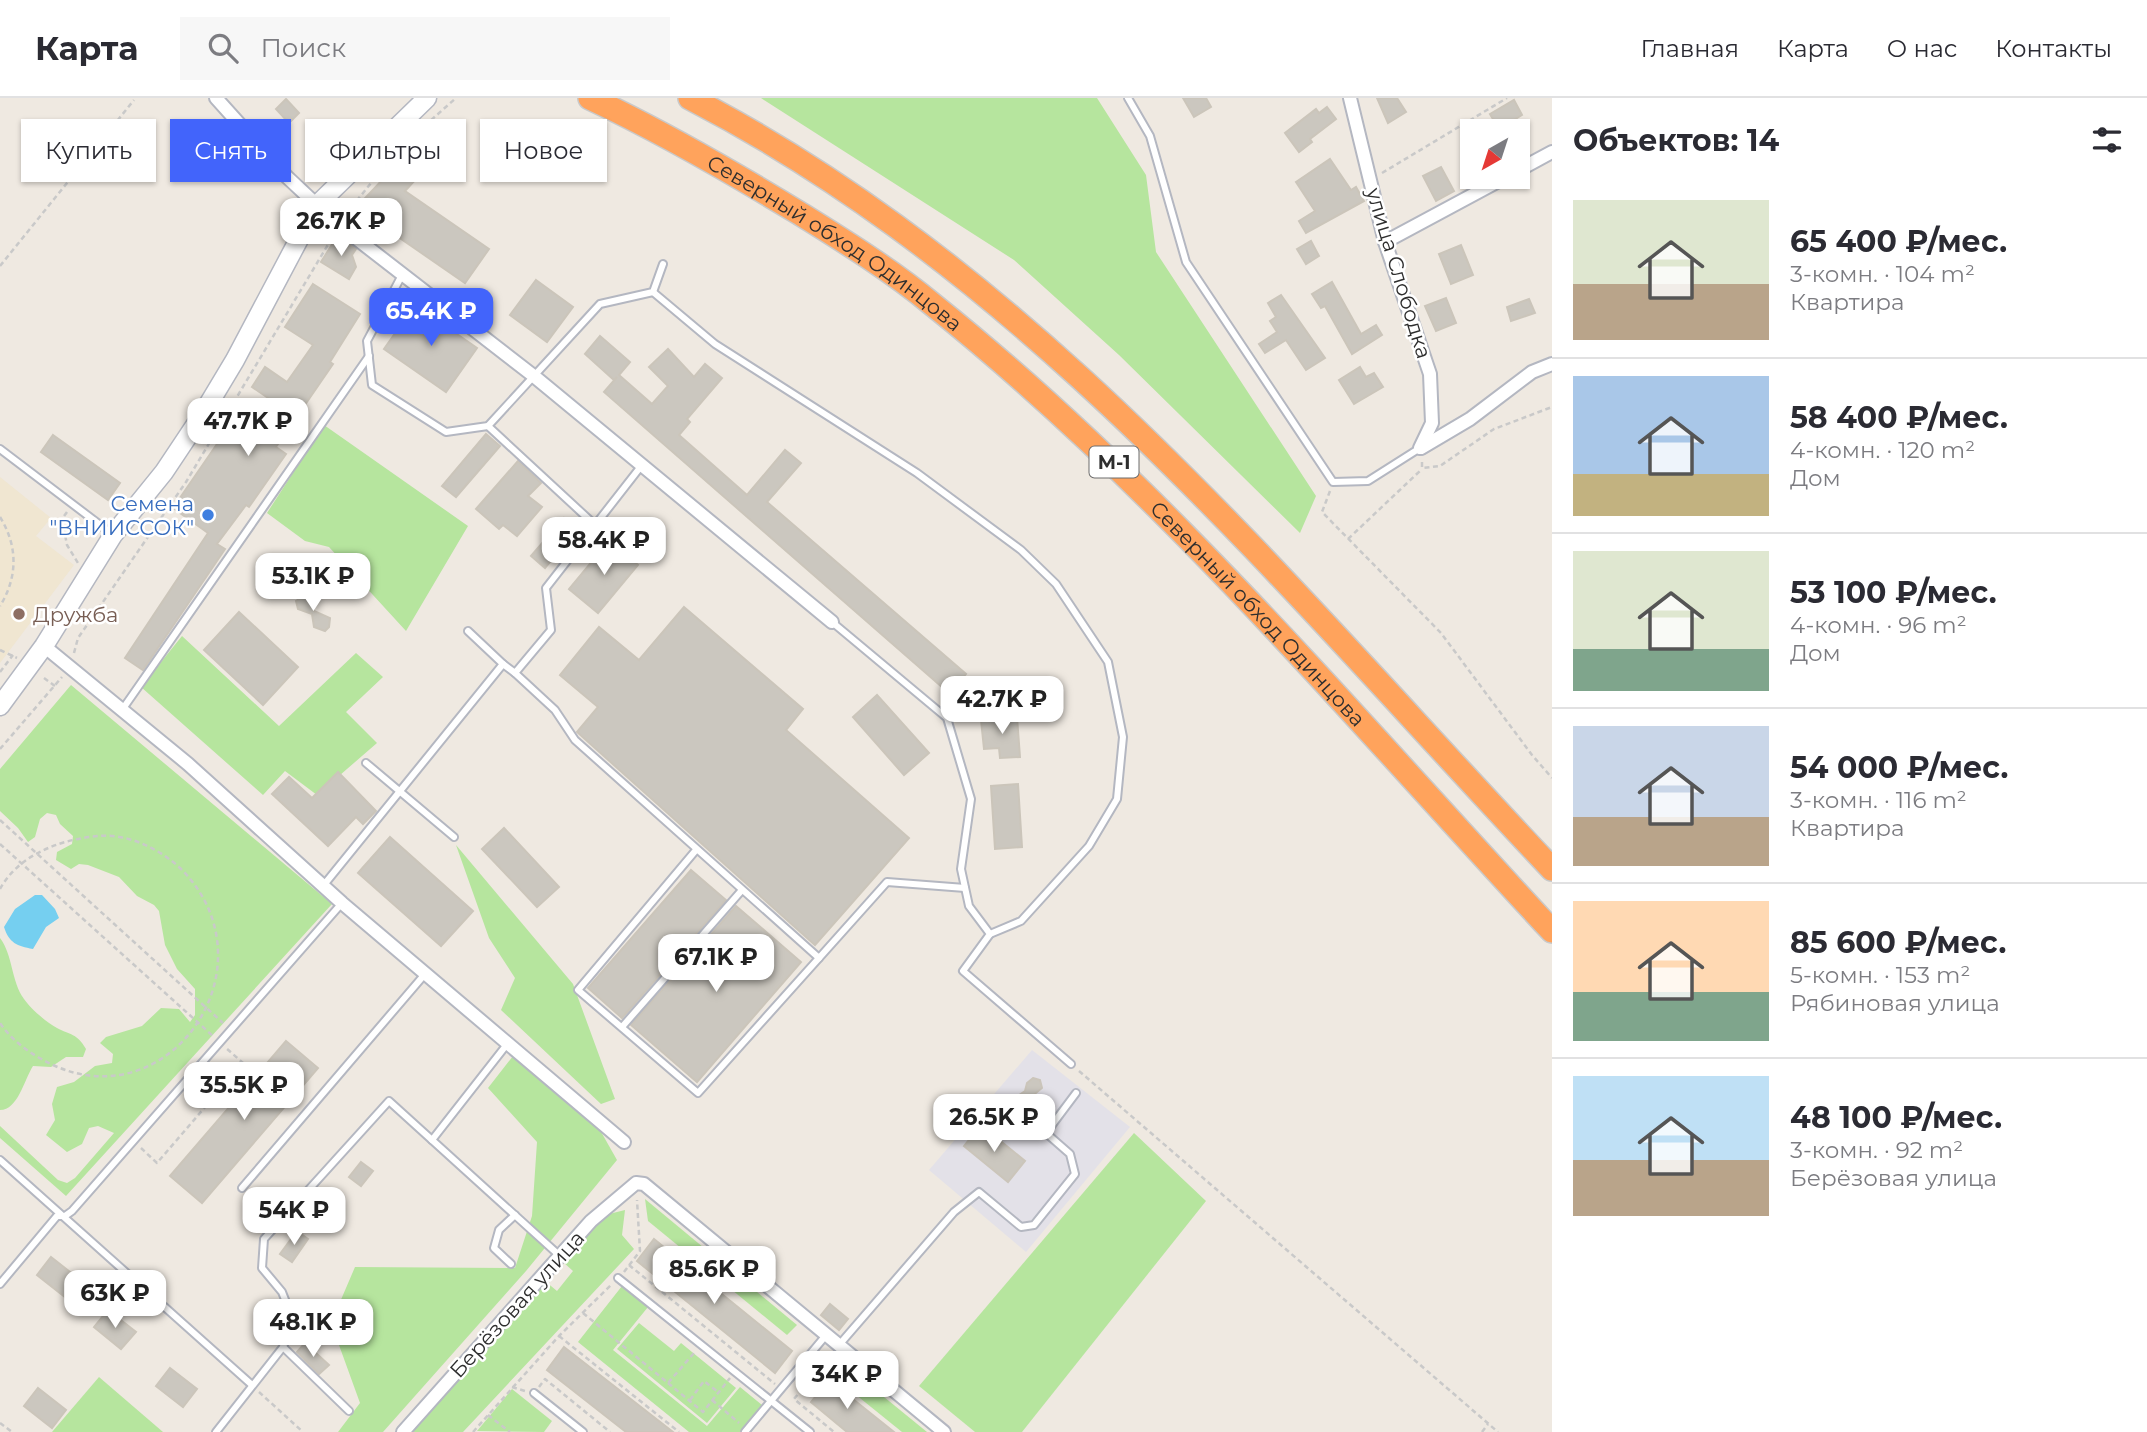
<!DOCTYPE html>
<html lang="ru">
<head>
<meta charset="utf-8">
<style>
	:root { --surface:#fff; --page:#f7f7f7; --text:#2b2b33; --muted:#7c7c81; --line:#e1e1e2; --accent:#4264fb }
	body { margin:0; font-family:Montserrat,sans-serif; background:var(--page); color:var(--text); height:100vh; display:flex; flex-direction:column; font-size:26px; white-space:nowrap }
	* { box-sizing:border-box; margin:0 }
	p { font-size:23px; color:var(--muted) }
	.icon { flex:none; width:38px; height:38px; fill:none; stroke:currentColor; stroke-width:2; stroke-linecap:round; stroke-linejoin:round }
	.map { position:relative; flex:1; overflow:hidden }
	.details { display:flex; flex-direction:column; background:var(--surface); width:595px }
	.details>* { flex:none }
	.hud { position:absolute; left:21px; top:21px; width:665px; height:63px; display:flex; gap:14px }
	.needle { width:46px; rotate:219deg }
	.fabs { position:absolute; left:1460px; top:21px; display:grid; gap:14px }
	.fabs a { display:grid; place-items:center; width:70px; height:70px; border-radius:0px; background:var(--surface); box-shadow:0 2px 5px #0004; font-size:35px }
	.price { position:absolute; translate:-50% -60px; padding:0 16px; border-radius:14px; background:#fff; color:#222; font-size:23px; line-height:46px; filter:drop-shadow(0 2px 4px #0008) }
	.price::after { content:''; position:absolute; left:50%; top:42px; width:21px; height:16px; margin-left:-10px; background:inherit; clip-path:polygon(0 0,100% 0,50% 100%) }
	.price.current { background:var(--accent); color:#fff }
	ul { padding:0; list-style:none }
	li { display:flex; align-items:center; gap:21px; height:175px; padding:0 21px }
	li+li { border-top:2px solid var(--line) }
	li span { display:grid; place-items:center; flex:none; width:196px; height:140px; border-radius:0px; color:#555 }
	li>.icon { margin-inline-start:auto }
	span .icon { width:84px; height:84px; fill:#fffc; stroke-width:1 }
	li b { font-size:30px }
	h2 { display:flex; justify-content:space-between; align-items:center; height:84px; padding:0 21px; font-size:30px }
	.pill { padding:0 24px; border-radius:0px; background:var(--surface); box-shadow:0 2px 5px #0004; font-size:24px; line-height:63px }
	.pill.current { background:var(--accent); color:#fff }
	header { display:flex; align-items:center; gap:42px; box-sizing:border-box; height:98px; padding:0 35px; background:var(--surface); border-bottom:2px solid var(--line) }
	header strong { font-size:33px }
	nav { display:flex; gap:38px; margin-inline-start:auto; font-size:24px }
	.search { width:490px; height:63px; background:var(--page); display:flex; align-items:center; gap:18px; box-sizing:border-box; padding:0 24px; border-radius:0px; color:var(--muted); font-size:26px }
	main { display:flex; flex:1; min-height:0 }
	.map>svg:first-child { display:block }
	.industrial { fill:#e3e1e8 }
	.education { fill:#f0e6d1 }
	.green { fill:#b6e59e }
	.water { fill:#75cff0 }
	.building { fill:#cbc7bf; stroke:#cbc5ba; stroke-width:2 }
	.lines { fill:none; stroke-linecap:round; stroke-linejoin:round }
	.lane-casing { stroke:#b4b7c1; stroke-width:10 }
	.street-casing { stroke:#b4b7c1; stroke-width:16 }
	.secondary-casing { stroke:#b4b7c1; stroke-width:21 }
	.highway-casing { stroke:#c9c9c9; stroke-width:26 }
	.path { stroke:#c9c9c9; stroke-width:2.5; stroke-dasharray:5 3.5; stroke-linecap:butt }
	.lane { stroke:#fff; stroke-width:6 }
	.street { stroke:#fff; stroke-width:12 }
	.secondary { stroke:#fff; stroke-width:18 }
	.highway { stroke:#ffa35c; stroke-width:23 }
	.shop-dot { fill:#3f7fe0; stroke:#fff; stroke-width:2.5 }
	.education-dot { fill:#8d6e63; stroke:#fff; stroke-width:2.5 }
	.labels { text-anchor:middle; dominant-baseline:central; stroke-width:5; stroke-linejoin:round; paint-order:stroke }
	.shield { fill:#fff; stroke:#6d6d6d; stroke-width:2 }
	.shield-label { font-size:19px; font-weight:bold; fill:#2e2e2e }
	.street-label { font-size:21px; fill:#2e2e2e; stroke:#fff }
	.shop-label { font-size:21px; fill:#366cbe; stroke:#fff; text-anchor:end }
	.education-label { font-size:21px; fill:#785e54; stroke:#fff; text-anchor:start }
</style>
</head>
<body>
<header>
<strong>Карта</strong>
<div class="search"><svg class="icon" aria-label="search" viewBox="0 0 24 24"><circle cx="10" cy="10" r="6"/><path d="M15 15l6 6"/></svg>Поиск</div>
<nav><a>Главная</a><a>Карта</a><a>О нас</a><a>Контакты</a></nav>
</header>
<main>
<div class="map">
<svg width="1552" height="1334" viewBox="0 0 1552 1334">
	<rect width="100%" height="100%" fill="#efe9e1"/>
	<path class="industrial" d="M1032,952l98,77 -104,125 -97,-82z"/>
	<path class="education" d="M0,379l51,41 -15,18 38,29 -74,98z"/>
	<g class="green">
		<path d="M761,0h336l49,77 10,77 160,244 -16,37 -181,-178 -105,-95z"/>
		<path d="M324,327l144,101 -62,105 -77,-84 -24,-6 -38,-28z"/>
		<path d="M182,538l97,90 77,-73 27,24 -37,35 31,31 -60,52 -32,-24 -22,24 -122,-108z"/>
		<path d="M71,587l261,219 -266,292 -66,-58v-12l58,54 9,3 8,-5 39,-45 -16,-7 -9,2 -7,16 -15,8 -21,-17 9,-15 -3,-16 5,-17 17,-5 21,-16 17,-3 1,-9 -13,-11 6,-6 36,-11 19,-18 18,1 11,13 5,-7v-26l-18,-20 -12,-24 -6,-34 -5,-6 -17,-9 -18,-19 -31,-12 -9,-1 -8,5 -15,-9 1,-8 15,-8 1,-8 -13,-12 -4,-9 -9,-2 -7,6 -5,18 -7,5 -10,-14 -18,-17v-42z"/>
		<path d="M456,747l117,139 42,115 -14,5 -100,-94 14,-32 -26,-40z"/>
		<path d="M0,840c13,17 11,43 24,61 6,9 23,24 33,29 13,7 20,5 29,21l-3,8h-17l-15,10 -18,-1c-9,14 -15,44 -33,44z"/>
		<path d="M513,958l87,74 17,30 -91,111 -143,161h-45l22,-29 -29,-80 24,-56 160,1 17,-52 5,-74 -49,-54z"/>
		<path d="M1134,1035l72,68 -184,231h-47l-56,-46z"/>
		<path d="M645,1101l152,126 -10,10 -139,-114z"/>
		<path d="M625,1112l-3,25 12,14 -171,183h-52l134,-151 12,10 16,-20 -10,-9 42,-47z"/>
		<path d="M622,1188l26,21 -35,43 94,76 33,-39 22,18 -22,27h-51l-111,-90z"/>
		<path d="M639,1225l35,28 7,-8 55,45 -29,35 -90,-74z"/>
		<path d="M830,1255l97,79h-25l-83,-67z"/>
		<path d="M99,1279l64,55h-111z"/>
		<path d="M512,1291l40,32 -8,11 -67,-1z"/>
	</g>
	<path class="water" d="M35,797h7l13,14 4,9 -13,9 -13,22c-16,-3 -24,-6 -29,-22l11,-18z"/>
	<g class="building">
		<path d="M1183,0h23l5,9 -17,10z"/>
		<path d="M1377,0h20l9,14 -18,11z"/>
		<path d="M286,1l13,14 -10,10 -13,-14z"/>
		<path d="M1514,2l8,15 -23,14 -9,-15z"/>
		<path d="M1327,9l9,12 -26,20 2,3 -13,10 -14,-19 31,-24 3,4z"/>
		<path d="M421,41l17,16 -33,36 84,58 -24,34 -90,-62 -4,5 -18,-15z"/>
		<path d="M1330,61l21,31 5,-3 8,14 -58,32 -7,-12 16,-10 -19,-29z"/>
		<path d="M1441,69l13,24 -18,10 -13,-25z"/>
		<path d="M338,137l18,14 -4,6 4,12 -7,12 -28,-17z"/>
		<path d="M1311,143l8,15 -13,8 -9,-15z"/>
		<path d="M1461,147l12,30 -22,9 -12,-30z"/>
		<path d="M536,182l37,27 -26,35 -37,-27z"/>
		<path d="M1332,184l29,52 15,-9 6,10 -30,19 -27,-48 -4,2 -9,-14z"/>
		<path d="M313,186l47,30 -30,48 3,2 -57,83 10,7 -37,53 -3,-2 -29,39 8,5 -82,121 -18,-12 83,-125 -35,-25 62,-90 19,14 20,-30 -22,-15 13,-20 22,15 26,-37 -28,-18z"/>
		<path d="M1281,197l44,63 -19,12 -20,-30 -21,13 -6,-9 18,-12 -7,-11 6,-4 -8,-14z"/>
		<path d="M1446,200l10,25 -20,8 -11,-25z"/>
		<path d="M1529,201l6,14 -24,8 -4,-14z"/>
		<path d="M415,207l62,43 -31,44 -62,-43z"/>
		<path d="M600,238l30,26 -11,13 33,29 16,-18 -19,-19 19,-18 26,28 11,-13 17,14 -35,41 3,3 -11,13 68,60 38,-45 16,13 -34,39 199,172 -16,20 -346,-302 13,-15 -3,3 -29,-26z"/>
		<path d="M1360,269l6,10 8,-4 9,14 -29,17 -15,-24z"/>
		<path d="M486,336l14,12 -44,51 -14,-11z"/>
		<path d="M53,337l67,48 -12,17 -67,-48z"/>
		<path d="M518,363l23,22 -13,13 14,11 -25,29 -14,-11 -4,4 -23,-20z"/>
		<path d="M564,420l13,11 -32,39 -14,-12z"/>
		<path d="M609,443l29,24 -40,48 -29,-24z"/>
		<path d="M306,497l7,5 1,11 16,7 -1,9 -4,4 -11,-4 -2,-13 -14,-5 -2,-8z"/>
		<path d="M684,509l119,102 -17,21 123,108 -94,107 -238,-213 21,-25 -38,-32 39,-48 40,33z"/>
		<path d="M239,514l59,55 -35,38 -59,-55z"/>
		<path d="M877,597l52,58 -25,22 -51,-58z"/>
		<path d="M1017,619l3,40 -20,1 -1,-10 -15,1 -3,-29z"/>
		<path d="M338,674l38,39 -13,13 -7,-7 -28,29 -56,-52 17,-17 23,21z"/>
		<path d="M1018,686l4,63 -27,2 -4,-63z"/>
		<path d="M504,730l55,59 -22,20 -55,-58z"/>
		<path d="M390,739l83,74 -32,35 -83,-73z"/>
		<path d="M691,772l35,30 -104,118 -34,-30z"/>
		<path d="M736,808l65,56 -104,120 -66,-57z"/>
		<path d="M286,943l32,27 -116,135 -32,-27z"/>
		<path d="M1033,980l7,2 2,8 -11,9 -3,10 -8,1 -5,-5v-5l10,-7 2,-8z"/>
		<path d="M981,1027l44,36 -17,21 -44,-36z"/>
		<path d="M361,1064l12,9 -12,15 -12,-9z"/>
		<path d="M297,1133l11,8 -16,23 -12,-8z"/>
		<path d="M654,1141l138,112 -17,22 -138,-112z"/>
		<path d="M51,1159l28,22 -14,18 -28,-22z"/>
		<path d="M830,1206l18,15 -9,11 -18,-15z"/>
		<path d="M108,1212l28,22 -15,17 -27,-22z"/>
		<path d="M305,1245l24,22 -10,9 -22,-22z"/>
		<path d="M564,1249l109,85h-47l-79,-62z"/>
		<path d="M170,1270l27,21 -14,18 -27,-21z"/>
		<path d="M829,1282l65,52h-47l-36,-30z"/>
		<path d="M38,1290l28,22 -14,18 -28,-22z"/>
	</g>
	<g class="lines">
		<defs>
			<g id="lane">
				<path d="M1128,0l22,38 36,126 147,220 35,-1 52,-33"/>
				<path d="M402,177l-35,66 5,44 74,47 42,-6 112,-122 53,-12 10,-28"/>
				<path d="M653,194l62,52 202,129 104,77 35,34 52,78 15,75 -6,62 -28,47 -68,75 -31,13"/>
				<path d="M488,328l107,99"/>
				<path d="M0,351l112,85"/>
				<path d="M832,524l115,96 24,81 -10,70 8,37 21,28 -27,37 108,93"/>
				<path d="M468,533l35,33"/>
				<path d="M515,575l40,37 20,30 244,218 68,-76 78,6"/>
				<path d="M122,612l247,-354"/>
				<path d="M366,665l88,74"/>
				<path d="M696,752l-118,140 120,103 121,-135"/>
				<path d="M323,788l180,-222 12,9 36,-43 -5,-42 96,-123"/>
				<path d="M622,929l120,-137"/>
				<path d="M432,1042l128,116"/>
				<path d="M0,1062l252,225"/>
				<path d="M242,1090l183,-214"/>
				<path d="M511,1166l-17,-16 5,-18 16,-15"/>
				<path d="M618,1180l192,154"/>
				<path d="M0,1186l57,-68h8l7,-5 270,-308"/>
				<path d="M839,1247l115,-133 25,-20 42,35 13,-2 41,-51 -5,-20 -24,-21 30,-40"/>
				<path d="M283,1249l66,64"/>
				<path d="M534,1295l49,39"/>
				<path d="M216,1334l67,-85 10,-27 -11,-28 -20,-24 2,-29 125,-138 43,39 76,-97"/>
				<path d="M745,1334l82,-98"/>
			</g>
			<g id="street">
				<path d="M216,0l71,79 48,45 200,155 297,245"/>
				<path d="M1350,0l35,144 45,132 2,49 -12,25"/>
				<path d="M1517,73l35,-19"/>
				<path d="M1385,144l121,-65"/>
				<path d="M1421,350l49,-29 62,-47 20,-8"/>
				<path d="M44,548l144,118 154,139 282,239"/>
				<path d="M403,1334l188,-211 45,-38 8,1 300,248"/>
			</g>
			<path id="secondary" d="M0,608l44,-60 69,-111 51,-63 38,-57 33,-55 82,-155 110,-107"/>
			<g id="highway">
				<path id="s1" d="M590,0c73,34 140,73 209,115 45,28 92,57 133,91 231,185 419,411 620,627"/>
				<path d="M690,0c349,180 597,491 862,771"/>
			</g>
		</defs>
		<use href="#lane" class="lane-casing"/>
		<use href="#street" class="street-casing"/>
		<use href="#secondary" class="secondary-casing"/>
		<use href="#highway" class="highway-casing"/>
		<g class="path">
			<path d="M412,39l44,-39"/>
			<path d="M1382,75l125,-75"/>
			<path d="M346,116l51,-63"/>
			<path d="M0,168l134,-166"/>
			<path d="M1422,364v6l18,-2 54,-37 58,-22"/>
			<path d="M1330,393l-8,21 119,121 91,122 20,23"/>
			<path d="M67,414l-5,7 5,26 11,18"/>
			<path d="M0,419c18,29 18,60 0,89"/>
			<path d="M1348,441l74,-70"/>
			<path d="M0,552l17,8"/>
			<path d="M74,555l4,-15 108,-156 146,-244"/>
			<path d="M0,574l13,-17"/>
			<path d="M44,580l11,8"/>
			<path d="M0,651l62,-72"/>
			<path d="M0,722l223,203"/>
			<path d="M0,746l214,193"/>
			<path d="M0,791c19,-35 62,-50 99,-53 30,-3 65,15 85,36 90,96 -14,247 -131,193 -21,-10 -40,-23 -53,-42"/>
			<path d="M1079,973l419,361"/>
			<path d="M141,1050l16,15 86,-100 -17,-15"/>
			<path d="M629,1167l146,119"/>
			<path d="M624,1174l16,-21 -3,-51"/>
			<path d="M583,1215l85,70 26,-30"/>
			<path d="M559,1238l120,96"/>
			<path d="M829,1257l-35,44 40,33"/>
			<path d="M668,1285l35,29 27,-34"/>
			<path d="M512,1289l13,4"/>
			<path d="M539,1289l6,-8 65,53"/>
			<path d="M259,1294l44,40"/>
			<path d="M690,1302l14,-19 14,11"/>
			<path d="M712,1302l27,23"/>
			<path d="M488,1317l22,17"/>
			<path d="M0,1325l12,9"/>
			<path d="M473,1334l86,-96 53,-52"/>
			<path d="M1482,1334l6,-8"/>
		</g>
		<use href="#lane" class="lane"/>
		<use href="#street" class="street"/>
		<use href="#secondary" class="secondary"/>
		<use href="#highway" class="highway"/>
	</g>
	<circle class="shop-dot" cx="208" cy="417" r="7"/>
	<circle class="education-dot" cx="19" cy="516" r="7"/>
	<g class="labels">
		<rect class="shield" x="1089.5" y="348.5" width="49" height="31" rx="5"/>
		<g class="shield-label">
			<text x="1114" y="364">М-1</text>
		</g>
		<g class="street-label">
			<text stroke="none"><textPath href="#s1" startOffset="285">Северный обход Одинцова</textPath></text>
			<text transform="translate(1399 175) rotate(73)">улица Слободка</text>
			<text stroke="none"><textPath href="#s1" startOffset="850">Северный обход Одинцова</textPath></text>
			<text transform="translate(517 1206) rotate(-48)">Берёзовая улица</text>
		</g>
		<g class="shop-label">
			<text x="194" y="405">Семена<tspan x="194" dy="24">"ВНИИССОК"</tspan></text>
		</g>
		<g class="education-label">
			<text x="33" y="516">Дружба</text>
		</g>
	</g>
</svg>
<div class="fabs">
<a><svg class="needle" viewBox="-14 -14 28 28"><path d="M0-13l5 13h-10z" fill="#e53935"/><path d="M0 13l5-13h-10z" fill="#7c7c81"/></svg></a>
</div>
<b class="price" style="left:341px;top:160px">26.7K ₽</b>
<b class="price current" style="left:431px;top:250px">65.4K ₽</b>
<b class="price" style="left:248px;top:360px">47.7K ₽</b>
<b class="price" style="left:604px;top:479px">58.4K ₽</b>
<b class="price" style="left:313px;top:515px">53.1K ₽</b>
<b class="price" style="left:1002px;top:638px">42.7K ₽</b>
<b class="price" style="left:716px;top:896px">67.1K ₽</b>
<b class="price" style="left:244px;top:1024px">35.5K ₽</b>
<b class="price" style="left:994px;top:1056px">26.5K ₽</b>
<b class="price" style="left:294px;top:1149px">54K ₽</b>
<b class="price" style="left:714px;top:1208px">85.6K ₽</b>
<b class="price" style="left:115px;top:1232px">63K ₽</b>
<b class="price" style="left:313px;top:1261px">48.1K ₽</b>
<b class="price" style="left:847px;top:1313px">34K ₽</b>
<div class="hud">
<a class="pill">Купить</a>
<a class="pill current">Снять</a>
<a class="pill">Фильтры</a>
<a class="pill">Новое</a>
</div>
</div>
<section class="details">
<h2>Объектов: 14<svg class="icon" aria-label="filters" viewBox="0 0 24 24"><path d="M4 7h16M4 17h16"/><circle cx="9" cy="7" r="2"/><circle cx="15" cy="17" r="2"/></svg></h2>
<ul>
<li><span style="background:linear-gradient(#dfe7d0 60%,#b9a48a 0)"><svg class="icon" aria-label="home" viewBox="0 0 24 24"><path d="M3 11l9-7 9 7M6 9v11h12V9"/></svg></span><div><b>65 400 ₽/мес.</b><p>3-комн. · 104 m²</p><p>Квартира</p></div></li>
<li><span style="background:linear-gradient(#a9c7e8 70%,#c2b280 0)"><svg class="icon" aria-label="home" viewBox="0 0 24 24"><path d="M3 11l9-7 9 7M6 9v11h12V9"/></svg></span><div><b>58 400 ₽/мес.</b><p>4-комн. · 120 m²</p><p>Дом</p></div></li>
<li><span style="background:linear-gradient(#dfe7d0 70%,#7fa58c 0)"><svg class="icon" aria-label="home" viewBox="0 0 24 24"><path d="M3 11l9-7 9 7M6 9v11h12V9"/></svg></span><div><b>53 100 ₽/мес.</b><p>4-комн. · 96 m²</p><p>Дом</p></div></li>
<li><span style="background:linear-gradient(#c9d6e8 65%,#b9a48a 0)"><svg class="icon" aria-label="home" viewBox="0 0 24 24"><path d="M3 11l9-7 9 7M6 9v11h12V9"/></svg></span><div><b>54 000 ₽/мес.</b><p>3-комн. · 116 m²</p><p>Квартира</p></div></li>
<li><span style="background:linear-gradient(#ffd9b3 65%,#7fa58c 0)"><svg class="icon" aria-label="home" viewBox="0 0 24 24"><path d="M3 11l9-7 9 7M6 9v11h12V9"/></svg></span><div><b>85 600 ₽/мес.</b><p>5-комн. · 153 m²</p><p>Рябиновая улица</p></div></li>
<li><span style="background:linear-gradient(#bfe0f5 60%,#b9a48a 0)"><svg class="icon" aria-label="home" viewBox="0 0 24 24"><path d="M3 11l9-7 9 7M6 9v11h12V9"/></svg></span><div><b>48 100 ₽/мес.</b><p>3-комн. · 92 m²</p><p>Берёзовая улица</p></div></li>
</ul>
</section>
</main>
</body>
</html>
